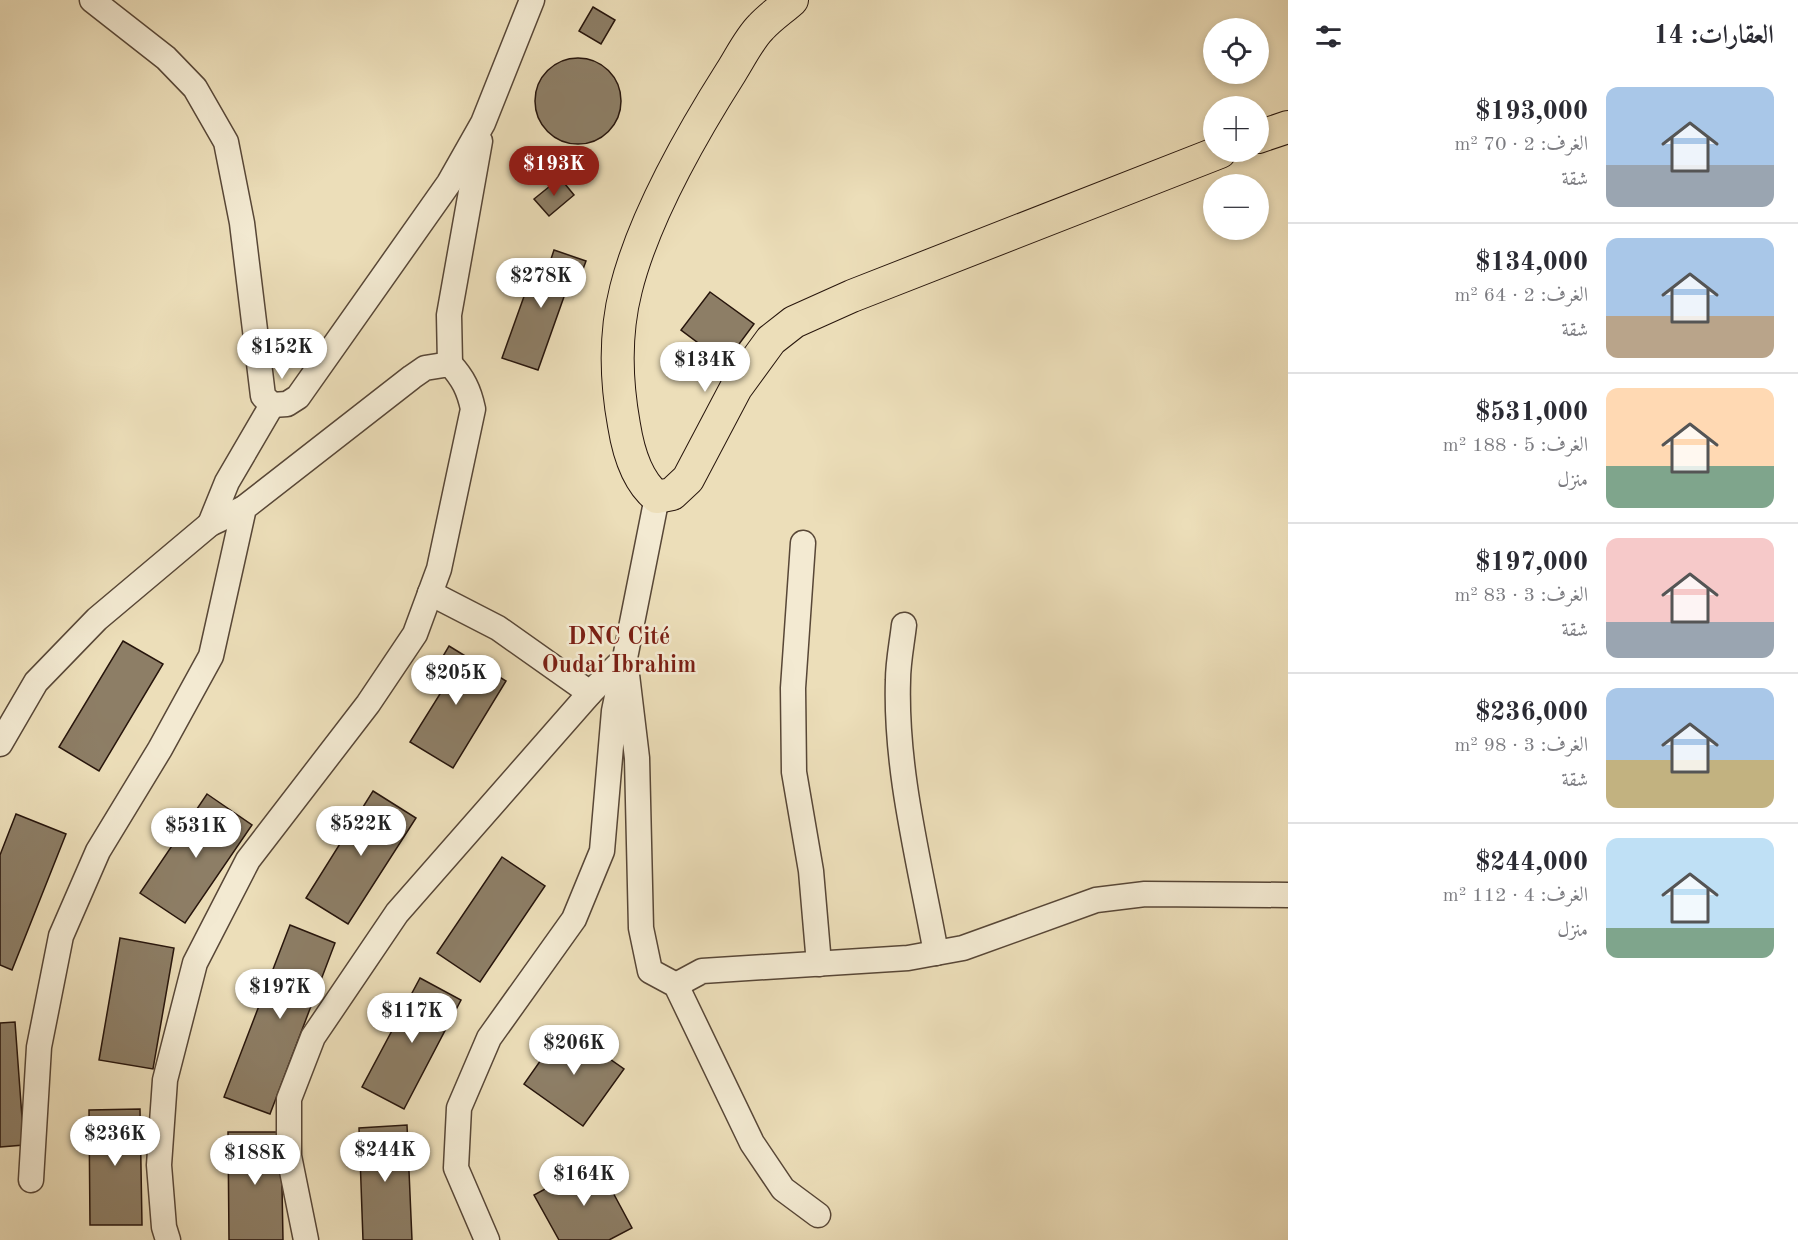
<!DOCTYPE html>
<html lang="ar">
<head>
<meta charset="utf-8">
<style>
	:root { --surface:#fff; --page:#f7f7f7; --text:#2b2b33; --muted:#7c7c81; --line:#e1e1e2; --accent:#8f2418 }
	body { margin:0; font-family:"Old Standard TT",Amiri,serif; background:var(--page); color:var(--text); direction:rtl; height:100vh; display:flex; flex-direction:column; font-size:22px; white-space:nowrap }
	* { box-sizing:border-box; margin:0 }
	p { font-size:20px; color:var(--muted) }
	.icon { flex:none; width:33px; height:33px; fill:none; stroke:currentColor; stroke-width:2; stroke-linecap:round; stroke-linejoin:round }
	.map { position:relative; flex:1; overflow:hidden; direction:ltr }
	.side { display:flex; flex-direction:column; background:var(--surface); width:510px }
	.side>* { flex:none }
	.controls { position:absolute; left:1203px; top:18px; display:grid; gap:12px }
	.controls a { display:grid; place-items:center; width:66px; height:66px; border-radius:50%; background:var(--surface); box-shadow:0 3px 9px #0003; font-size:30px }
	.price { position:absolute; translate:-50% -51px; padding:0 14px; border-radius:21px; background:#fff; color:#222; font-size:20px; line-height:39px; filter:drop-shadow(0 2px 3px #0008) }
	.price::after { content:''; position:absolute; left:50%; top:36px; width:18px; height:14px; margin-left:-9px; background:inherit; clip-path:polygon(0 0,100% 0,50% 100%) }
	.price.on { background:var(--accent); color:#fff }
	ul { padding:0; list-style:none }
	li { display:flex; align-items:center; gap:18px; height:150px; padding:0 24px }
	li+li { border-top:2px solid var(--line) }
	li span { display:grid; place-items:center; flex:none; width:168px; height:120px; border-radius:12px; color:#555 }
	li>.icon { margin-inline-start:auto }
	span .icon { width:72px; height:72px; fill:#fffc; stroke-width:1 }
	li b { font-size:26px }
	h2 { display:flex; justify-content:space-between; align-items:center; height:72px; padding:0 24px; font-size:26px }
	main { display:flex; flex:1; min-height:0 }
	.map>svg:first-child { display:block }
	.building { fill:#8d7e66; stroke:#27150c; stroke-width:1.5 }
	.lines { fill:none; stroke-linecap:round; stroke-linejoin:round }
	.minor-casing { stroke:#584737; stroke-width:27 }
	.major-casing { stroke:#27150c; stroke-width:34 }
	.minor { stroke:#f3ead2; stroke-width:24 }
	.major { stroke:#ecdeb9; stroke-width:32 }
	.labels { text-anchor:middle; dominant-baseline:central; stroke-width:5; stroke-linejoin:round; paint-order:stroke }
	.district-label { font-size:24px; font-weight:bold; fill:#7a1f14; stroke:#f3ead2 }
</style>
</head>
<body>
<main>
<section class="side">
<h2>العقارات: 14<svg class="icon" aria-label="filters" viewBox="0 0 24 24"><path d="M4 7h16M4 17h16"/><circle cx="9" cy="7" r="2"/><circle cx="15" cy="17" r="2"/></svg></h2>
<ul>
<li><span style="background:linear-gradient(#a9c7e8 65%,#9aa5b1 0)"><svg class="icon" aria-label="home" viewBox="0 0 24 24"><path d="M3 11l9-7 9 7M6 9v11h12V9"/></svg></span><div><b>$193,000</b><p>الغرف: 2 · 70 m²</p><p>شقة</p></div></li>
<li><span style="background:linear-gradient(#a9c7e8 65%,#b9a48a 0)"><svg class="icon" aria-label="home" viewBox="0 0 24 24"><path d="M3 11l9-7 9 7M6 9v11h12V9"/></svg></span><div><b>$134,000</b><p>الغرف: 2 · 64 m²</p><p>شقة</p></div></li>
<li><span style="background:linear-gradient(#ffd9b3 65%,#7fa58c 0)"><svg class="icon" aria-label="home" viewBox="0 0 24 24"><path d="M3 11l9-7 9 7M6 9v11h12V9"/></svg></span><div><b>$531,000</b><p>الغرف: 5 · 188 m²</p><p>منزل</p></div></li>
<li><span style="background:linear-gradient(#f6c9c9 70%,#9aa5b1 0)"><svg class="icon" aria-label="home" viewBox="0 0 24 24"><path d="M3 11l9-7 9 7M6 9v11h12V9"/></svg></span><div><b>$197,000</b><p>الغرف: 3 · 83 m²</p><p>شقة</p></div></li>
<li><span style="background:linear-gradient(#a9c7e8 60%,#c2b280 0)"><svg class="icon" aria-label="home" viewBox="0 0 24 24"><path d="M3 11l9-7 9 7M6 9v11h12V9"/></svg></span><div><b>$236,000</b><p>الغرف: 3 · 98 m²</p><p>شقة</p></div></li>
<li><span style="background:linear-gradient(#bfe0f5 75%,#7fa58c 0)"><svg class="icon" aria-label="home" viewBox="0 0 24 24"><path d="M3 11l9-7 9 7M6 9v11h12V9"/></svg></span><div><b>$244,000</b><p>الغرف: 4 · 112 m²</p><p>منزل</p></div></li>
</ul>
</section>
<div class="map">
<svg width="1288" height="1240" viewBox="0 0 1288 1240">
	<rect width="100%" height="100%" fill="#ecdeb9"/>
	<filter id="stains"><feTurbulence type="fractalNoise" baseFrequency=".00333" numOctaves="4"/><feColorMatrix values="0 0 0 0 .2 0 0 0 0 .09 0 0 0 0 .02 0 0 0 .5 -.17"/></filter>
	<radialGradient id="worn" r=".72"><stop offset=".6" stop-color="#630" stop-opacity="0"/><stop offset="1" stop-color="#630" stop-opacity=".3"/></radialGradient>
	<g class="building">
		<path d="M593,7l22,13 -14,24 -22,-13z"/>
		<circle cx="578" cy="101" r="43"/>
		<path d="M560,178l14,17 -25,21 -15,-17z"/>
		<path d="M554,250l32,11 -7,19 -8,-3 -33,93 -36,-12 35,-98 12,5z"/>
		<path d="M710,292l44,32 -29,39 -44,-33z"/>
		<path d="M123,641l40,23 -64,107 -40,-24z"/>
		<path d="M449,646l57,35 -53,87 -43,-26 30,-48 -14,-9z"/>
		<path d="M373,791l43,27 -68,106 -42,-26z"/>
		<path d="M207,794l45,31 -67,98 -45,-30z"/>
		<path d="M16,814l50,20 -54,136 -12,-5v-110z"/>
		<path d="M502,857l43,29 -65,96 -43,-29z"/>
		<path d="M290,925l45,18 -65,171 -46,-17z"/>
		<path d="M120,938l54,10 -21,121 -54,-9z"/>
		<path d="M420,978l41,22 -57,109 -42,-22z"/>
		<path d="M15,1022l9,123 -24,2v-124z"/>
		<path d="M564,1027l60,42 -41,57 -59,-42z"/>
		<path d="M140,1109l2,116h-52l-1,-115z"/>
		<path d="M407,1125l5,115h-49l-4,-112z"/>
		<path d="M228,1132h53l2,108h-54z"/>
		<path d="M596,1161l36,67 -23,12h-50l-25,-45z"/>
	</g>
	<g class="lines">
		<defs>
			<g id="minor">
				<path d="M92,0l74,58 29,30 31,54 16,81 21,173 9,9 15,-1 11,-7 151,-214 34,-60 49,-123"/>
				<path d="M450,364l-1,-49 31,-174"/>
				<path d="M210,524l17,-42 45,-77"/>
				<path d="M803,543l-10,145 1,84 17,99 8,93"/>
				<path d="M430,593l68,35 92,65"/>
				<path d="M904,625c-2,18 -6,37 -6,55 -3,91 22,184 38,273"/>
				<path d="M0,744l36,-62 61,-63 113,-95 34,-16"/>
				<path d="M676,985l26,-14 206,-13 55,-10 133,-48 49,-6 143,1"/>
				<path d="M31,1180l8,-133 22,-111 37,-85 62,-102 51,-93 33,-148 168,-131 13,-9 25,-4c13,14 19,26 23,45l-34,160 -24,65 -47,70 -120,156 -53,103 -30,117 -6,85 5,62 4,13"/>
				<path d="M306,1240l-17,-84v-57l24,-62 84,-124 193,-220 35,-35 32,-161"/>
				<path d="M487,1240l-31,-72 3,-60 30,-70 85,-119 28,-68 12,-140 11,-53 12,100 4,170 9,43 26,14 76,158 31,46 35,26"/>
			</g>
			<g id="major">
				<path d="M792,0c-10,9 -22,17 -31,27 -12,12 -21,31 -30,45 -40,63 -87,145 -105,217 -11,43 -10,92 -2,136 4,25 13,56 33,72l15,-3 16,-15 48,-91 35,-48 23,-18 58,-26 368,-144"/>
				<path d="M1258,137l30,-10"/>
			</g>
		</defs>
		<use href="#minor" class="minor-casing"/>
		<use href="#major" class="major-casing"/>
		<use href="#minor" class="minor"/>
		<use href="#major" class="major"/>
	</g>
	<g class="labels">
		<g class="district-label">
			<text x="619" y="638">DNC Cité<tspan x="619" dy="28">Oudai Ibrahim</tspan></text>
		</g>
	</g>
	<rect width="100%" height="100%" filter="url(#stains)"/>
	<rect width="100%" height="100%" fill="url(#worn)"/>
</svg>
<div class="controls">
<a><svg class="icon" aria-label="locate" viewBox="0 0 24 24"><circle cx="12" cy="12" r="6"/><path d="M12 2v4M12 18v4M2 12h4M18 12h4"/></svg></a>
<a>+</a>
<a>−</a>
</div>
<b class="price on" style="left:554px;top:197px">$193K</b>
<b class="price" style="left:541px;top:309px">$278K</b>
<b class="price" style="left:282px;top:380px">$152K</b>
<b class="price" style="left:705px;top:393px">$134K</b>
<b class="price" style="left:456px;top:706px">$205K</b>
<b class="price" style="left:361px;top:857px">$522K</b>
<b class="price" style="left:196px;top:859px">$531K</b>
<b class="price" style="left:280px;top:1020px">$197K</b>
<b class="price" style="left:412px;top:1044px">$117K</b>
<b class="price" style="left:574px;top:1076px">$206K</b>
<b class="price" style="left:115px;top:1167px">$236K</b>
<b class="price" style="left:385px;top:1183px">$244K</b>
<b class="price" style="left:255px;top:1186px">$188K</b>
<b class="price" style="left:584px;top:1207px">$164K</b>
</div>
</main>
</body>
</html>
